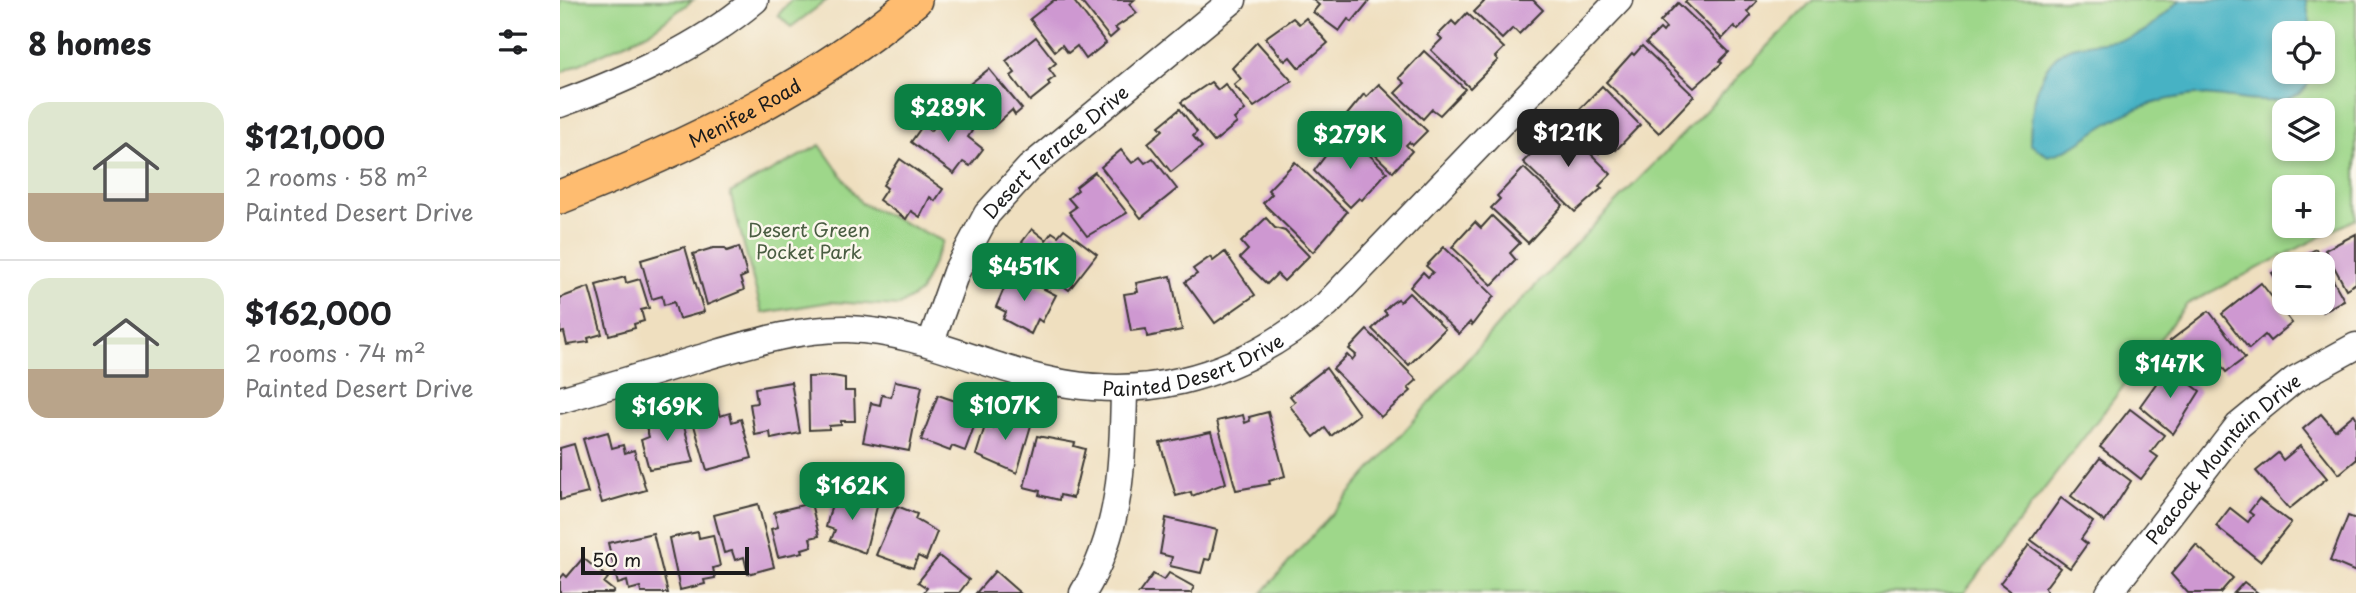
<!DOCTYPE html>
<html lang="en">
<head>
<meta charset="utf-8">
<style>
	:root { --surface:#fff; --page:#f2f2f2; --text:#202124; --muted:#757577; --line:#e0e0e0; --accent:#0b8043 }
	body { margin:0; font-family:"Playpen Sans",sans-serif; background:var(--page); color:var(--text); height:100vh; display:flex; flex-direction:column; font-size:26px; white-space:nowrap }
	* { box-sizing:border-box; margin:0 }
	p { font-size:23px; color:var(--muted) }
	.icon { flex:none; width:38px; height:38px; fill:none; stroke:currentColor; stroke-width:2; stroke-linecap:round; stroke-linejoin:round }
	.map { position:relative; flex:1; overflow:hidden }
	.drawer { display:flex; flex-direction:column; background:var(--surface); width:560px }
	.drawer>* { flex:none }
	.buttons { position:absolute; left:1712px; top:21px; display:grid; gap:14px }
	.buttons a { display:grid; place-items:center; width:63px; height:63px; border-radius:14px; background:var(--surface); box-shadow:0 4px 10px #0003; font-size:35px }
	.scale { position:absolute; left:21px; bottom:18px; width:168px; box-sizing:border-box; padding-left:7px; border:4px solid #1c1c1c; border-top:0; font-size:19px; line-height:24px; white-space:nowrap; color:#1c1c1c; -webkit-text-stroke:5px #fbf7ec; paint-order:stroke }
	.price { position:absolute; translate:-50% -60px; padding:0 16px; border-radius:14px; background:var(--accent); color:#fff; font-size:23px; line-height:46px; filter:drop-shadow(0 2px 4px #0008) }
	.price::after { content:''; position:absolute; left:50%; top:42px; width:21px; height:16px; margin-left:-10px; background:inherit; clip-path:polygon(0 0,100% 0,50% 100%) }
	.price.selected { background:#222; color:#fff }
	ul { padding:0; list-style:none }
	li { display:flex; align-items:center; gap:21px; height:175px; padding:0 28px }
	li+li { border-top:2px solid var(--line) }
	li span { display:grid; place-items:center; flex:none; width:196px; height:140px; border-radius:21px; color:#555 }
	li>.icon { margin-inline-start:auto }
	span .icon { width:84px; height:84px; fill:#fffc; stroke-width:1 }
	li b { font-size:30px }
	h2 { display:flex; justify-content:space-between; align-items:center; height:84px; padding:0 28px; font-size:30px }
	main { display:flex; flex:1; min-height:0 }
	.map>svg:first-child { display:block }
	.green { fill:#9ed78a; stroke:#5d7a53; stroke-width:2; fill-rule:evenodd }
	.water { fill:#46b2c4; stroke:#316770; stroke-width:2 }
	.building { fill:#ce98d1 }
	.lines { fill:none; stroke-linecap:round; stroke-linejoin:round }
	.minor-casing { stroke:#3c3934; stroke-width:29 }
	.major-casing { stroke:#3c3934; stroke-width:36 }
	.minor { stroke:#fff; stroke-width:26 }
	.major { stroke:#febc70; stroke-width:33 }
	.labels { text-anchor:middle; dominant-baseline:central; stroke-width:5; stroke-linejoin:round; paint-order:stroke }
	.street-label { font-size:19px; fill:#1c1c1c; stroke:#fbf7ec }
	.park-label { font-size:19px; fill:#4a5d42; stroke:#fbf7ec }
</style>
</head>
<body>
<main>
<section class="drawer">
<h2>8 homes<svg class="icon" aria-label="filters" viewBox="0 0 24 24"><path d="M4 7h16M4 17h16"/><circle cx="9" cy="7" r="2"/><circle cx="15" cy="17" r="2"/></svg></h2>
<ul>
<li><span style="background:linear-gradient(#dfe7d0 65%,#b9a48a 0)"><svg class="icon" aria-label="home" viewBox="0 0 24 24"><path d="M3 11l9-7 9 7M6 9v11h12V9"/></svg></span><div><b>$121,000</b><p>2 rooms · 58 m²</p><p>Painted Desert Drive</p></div></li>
<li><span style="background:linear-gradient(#dfe7d0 65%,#b9a48a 0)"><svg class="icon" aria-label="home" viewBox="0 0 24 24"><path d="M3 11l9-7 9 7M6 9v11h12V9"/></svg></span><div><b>$162,000</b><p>2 rooms · 74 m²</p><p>Painted Desert Drive</p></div></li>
</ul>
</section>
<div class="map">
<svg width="1796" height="593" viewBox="0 0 1796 593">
	<rect width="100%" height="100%" fill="#fbf7ec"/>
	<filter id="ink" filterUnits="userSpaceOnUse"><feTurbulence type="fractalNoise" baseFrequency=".0143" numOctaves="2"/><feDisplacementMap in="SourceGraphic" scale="14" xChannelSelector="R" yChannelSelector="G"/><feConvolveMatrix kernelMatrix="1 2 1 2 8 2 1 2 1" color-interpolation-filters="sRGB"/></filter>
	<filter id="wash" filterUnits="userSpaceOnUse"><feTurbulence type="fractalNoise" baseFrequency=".00686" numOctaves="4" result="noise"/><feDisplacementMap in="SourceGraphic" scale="28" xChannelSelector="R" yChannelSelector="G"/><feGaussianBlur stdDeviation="1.57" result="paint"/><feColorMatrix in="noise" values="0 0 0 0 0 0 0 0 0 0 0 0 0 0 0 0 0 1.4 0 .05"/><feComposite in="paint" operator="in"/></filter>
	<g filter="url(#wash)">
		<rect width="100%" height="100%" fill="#efdfbf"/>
		<g class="green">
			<path d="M0,0h133l-45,33 -88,40z"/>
			<path d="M231,0h36l-36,27 -13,-12z"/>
			<path d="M1253,0h543v219l-169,85 -223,289h-702l242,-275zM1724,33h38v39h-38zM1724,110h38v39h-38zM1724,187h38v39h-38z"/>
			<path d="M260,145l41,58 82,38 -23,51 -21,14 -69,-4 -68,11 -32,-120z"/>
		</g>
		<path class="water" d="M1620,0h126l6,33h-28v39h28c-8,49 -84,21 -116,23 -30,3 -61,12 -87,28 -23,13 -35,27 -61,33l-18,-12c0,-30 6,-82 39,-96 19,-7 40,-5 59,-10 19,-4 38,-25 52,-38z"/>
		<g id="blocks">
			<g class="building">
				<path d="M494,0h19l33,43 -20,16 -9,-13 -9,7 -6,-8 -7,6 -25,-32z"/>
				<path d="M520,0h54l-5,4 8,9 -22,15 3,3 -8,7z"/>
				<path d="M753,0h57l-18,22 -4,-3 -9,12 -26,-19 6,-7z"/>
				<path d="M921,0h52l10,10 -24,24 -6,-6 -11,11 -28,-27 10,-10z"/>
				<path d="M1127,0h69l1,1 -10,11 4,4 -13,14 -4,-4 -12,13 -37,-37z"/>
				<path d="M1118,3l51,49 -9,9 2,2 -28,25 -48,-45 14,-14 3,3 3,-4 -6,-6z"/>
				<path d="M907,13l37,35 -9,9 3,3 -28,28 -39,-38 11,-11 -4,-4 14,-14 4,4z"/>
				<path d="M733,18l6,6 7,-6 22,25 -29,25 -9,-11 -5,4 -20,-23z"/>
				<path d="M476,37l20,26 -7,6 6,8 -7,5 2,3 -20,16 -19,-25 4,-3 -9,-12z"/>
				<path d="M697,42l35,39 -38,26 -20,-22 7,-6 -9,-11z"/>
				<path d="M1082,46l52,50 -35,37 -53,-51 26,-29 2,2z"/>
				<path d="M864,51l41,38 -25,26 -8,-6 -9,10 -28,-26 10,-10 -6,-5z"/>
				<path d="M429,69l33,40 -7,6 -3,-5 -20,18 -7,-8 -7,5 -21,-25 12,-9 -3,-4z"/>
				<path d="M651,82l7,8 7,-6 20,26 -11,9 3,4 -23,19 -33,-40z"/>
				<path d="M819,84l48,47 -14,14 -4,-3 -3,3 6,6 -19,21 -52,-50 23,-28 2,3z"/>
				<path d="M1042,86l38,39 -24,25 -8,-7 -9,10 -27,-24 11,-12 -6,-5z"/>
				<path d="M620,109l17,23 -4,4 9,11 -31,25 -23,-29 15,-13 -4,-4z"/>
				<path d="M388,113l24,18 -4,6 15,12 -13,17 -7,-4 -9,12 -43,-32 12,-17 7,6z"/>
				<path d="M1003,126l48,48 -12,12 3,2 -27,24 -52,-50 19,-19 7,6 4,-3 -5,-4z"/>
				<path d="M789,135l38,37 -25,28 -3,-2 -9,9 -36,-36 21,-28 4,4z"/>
				<path d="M561,150l11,13 8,-6 5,6 8,-5 24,31 -36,29 -40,-51z"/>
				<path d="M340,159l43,30 -8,12 -5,-4 -10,20 -9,-6 -5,8 -27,-19 8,-12 -4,-3z"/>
				<path d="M735,162l52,50 -34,40 -50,-49 9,-9 -4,-4z"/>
				<path d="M964,168l39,37 -35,38 -37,-35 9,-9 -3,-3z"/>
				<path d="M535,172l32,41 -40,23 -18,-24 7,-5 -8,-9 10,-8 -2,-3z"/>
				<path d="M932,216l28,27 -10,10 6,7 -24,25 -40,-38 23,-25 6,6z"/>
				<path d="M706,218l9,10 10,3 24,25 -25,25 -7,-7 -10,10 -27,-26 8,-8 -7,-8z"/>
				<path d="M472,229l14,11 6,-8 6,4 6,-7 33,25 -28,36 -53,-40z"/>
				<path d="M1796,234v49l-10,6 -21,-39z"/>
				<path d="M125,247l19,65 -25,7 -5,-17 -10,3 -2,-9 -10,3 -11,-39z"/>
				<path d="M179,247l8,28 -7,3 4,12 -37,15 -14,-51 20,-6h12l2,3z"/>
				<path d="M884,247l50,49 -22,29 -2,-3 -11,12 -49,-47 13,-15 5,5 5,-5 -7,-6z"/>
				<path d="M1756,249l28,51 -22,12 -5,-9h5v-39h-34z"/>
				<path d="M665,252l30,43 -40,28 -30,-41 12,-8 -4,-5 17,-12 3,4z"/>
				<path d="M1724,267v26l-12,-20z"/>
				<path d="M451,272l45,23 -14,27 -4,-3 -7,15 -28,-15 3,-7 -10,-5z"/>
				<path d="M611,276l11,54 -35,7 -1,-8 -15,2 -7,-37 14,-2 -2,-9z"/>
				<path d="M65,277l1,6 14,-4 9,29 -8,2 3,11 -10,3 1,4 -26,7 -13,-50z"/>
				<path d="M1701,283l31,40 -22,18 -5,-6 -16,14 -27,-35z"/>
				<path d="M29,287l13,47 -14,4 1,4 -22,3 -3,-13 -4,1v-35z"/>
				<path d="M849,293l36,36 -36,36 -37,-36 15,-15 -3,-3 8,-8 6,-4 2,3z"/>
				<path d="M1649,311l36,47 -19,14 -12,-16 -21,15 -23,-30z"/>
				<path d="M807,330l50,50 -9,8 3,3 -30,26 -48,-48 14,-14 5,5 4,-5 -7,-6z"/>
				<path d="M1608,367l32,24 -27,43 -33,-28z"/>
				<path d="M766,368l33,46 -28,22 -6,-8 -11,9 -24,-31 5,-4 -5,-6z"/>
				<path d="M273,376l12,2v13h9l1,30h-14v4l-12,1v3l-20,1 -1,-53z"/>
				<path d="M335,381l27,5 -13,65 -46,-9 8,-39 9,2 2,-10 9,2z"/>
				<path d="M231,382l9,51 -29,6 -1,-7 -15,3 -5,-31 7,-1 -2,-15z"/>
				<path d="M378,395l35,12 -5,11 8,3 -11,30 -13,-5 -2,5 -29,-11z"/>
				<path d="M155,400l5,16 10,-3 2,9 9,-3 11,39 -45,12 -18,-62z"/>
				<path d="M1570,409l34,26 -13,17 7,5 -17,22 -41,-32z"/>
				<path d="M120,412l14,50 -45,7 -8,-29 8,-3 -4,-13z"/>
				<path d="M708,412l17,64 -16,5 1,3 -34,6 -19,-69 26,-6 2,8 5,-2 -1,-4z"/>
				<path d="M1761,414l14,16 19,-16 2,3v43l-17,14 -36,-45z"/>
				<path d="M448,415l24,7 -15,51 -41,-18 9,-29 8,2 4,-12 10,3z"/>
				<path d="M48,432l4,16 11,-3 2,8 9,-3 12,40 -44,13 -19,-64z"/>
				<path d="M651,432l15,51 -34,13 -1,-4 -15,4 -16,-53z"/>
				<path d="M477,436l38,7 -1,3 11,3 -12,49 -13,-3 -1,5 -20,-5 1,-4 -16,-4z"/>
				<path d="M14,444l14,49 -28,7v-52z"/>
				<path d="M1740,446l27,32 -38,31 -33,-38 22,-18 5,7z"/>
				<path d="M1540,458l31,23 -26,41 -34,-26z"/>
				<path d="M290,495l28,8 -13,50 -34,-13 4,-10 -9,-3 8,-31 14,4z"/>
				<path d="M1501,498l32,24 -12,17 6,5 -17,24 -39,-28z"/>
				<path d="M1699,499l32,24 -31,38 -44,-35 14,-18 18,14 5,-7 -4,-3z"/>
				<path d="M251,503l8,33 -9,2 2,8 -10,3 1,3 -25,5 -7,-28 7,-2 -4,-15z"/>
				<path d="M198,504l16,63 -26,7 -4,-17 -9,3 -3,-9 -8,2 -10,-38z"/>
				<path d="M337,506l20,8 -2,5 22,13 -11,28 -8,-4 -5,12 -37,-13z"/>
				<path d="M1788,516l8,3v53l-26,-11z"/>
				<path d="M606,518l51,12 -7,30 -5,-1 -4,14 -31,-7 2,-9 -12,-3z"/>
				<path d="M138,532l1,6 14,-3 7,31 -7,2 2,10 -11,2 1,4 -25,6 -11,-52z"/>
				<path d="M93,533l15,60h-27l-1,-6 -11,3 -2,-9 -9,3 -10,-41z"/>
				<path d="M1469,545l31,23 -15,20 2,5h-34l-13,-10z"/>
				<path d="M1636,545l37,33 -13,15h-32l-17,-19z"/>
				<path d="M379,556l30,24 -10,13h-36l4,-5 -9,-6z"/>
				<path d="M23,558l25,20 -4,5 10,8 -2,2h-52v-14l4,-5 3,3z"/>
				<path d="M435,571l25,22h-44z"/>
				<path d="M609,573l25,14 -3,6h-52l14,-19 11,6z"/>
				<path d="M1684,582l14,11h-24z"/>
			</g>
		</g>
	</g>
	<g filter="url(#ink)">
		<use href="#blocks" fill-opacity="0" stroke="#3c3934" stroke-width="2"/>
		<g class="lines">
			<defs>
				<g id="minor">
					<path d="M0,104c68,-25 140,-57 195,-104"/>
					<path id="s1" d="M371,342l25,-70 31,-58 42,-46 204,-168"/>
					<path id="s2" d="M0,400c46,-13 92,-27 137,-41 49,-14 99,-31 151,-30 60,2 112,26 169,43 117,36 217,10 310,-68l292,-304"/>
					<path d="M523,593c38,-61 40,-133 41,-203"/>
					<path id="s3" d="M1549,593l129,-167 56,-46 62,-34"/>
				</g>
				<g id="major">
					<path id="s4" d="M0,197c126,-49 251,-109 355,-197"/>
				</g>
			</defs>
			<use href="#minor" class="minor-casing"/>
			<use href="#major" class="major-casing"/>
			<use href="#minor" class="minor"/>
			<use href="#major" class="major"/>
		</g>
	</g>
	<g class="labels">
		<g class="street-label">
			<text stroke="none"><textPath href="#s4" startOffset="203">Menifee Road</textPath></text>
			<text stroke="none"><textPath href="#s1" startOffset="233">Desert Terrace Drive</textPath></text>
			<text stroke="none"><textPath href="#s2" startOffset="654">Painted Desert Drive</textPath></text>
			<text stroke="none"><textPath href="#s3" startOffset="177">Peacock Mountain Drive</textPath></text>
		</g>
		<g class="park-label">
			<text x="249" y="229">Desert Green<tspan x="249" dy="22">Pocket Park</tspan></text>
		</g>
	</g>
</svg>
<div class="buttons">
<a><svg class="icon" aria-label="locate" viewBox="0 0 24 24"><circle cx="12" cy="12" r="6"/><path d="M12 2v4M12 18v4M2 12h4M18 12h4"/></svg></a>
<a><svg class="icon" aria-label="layers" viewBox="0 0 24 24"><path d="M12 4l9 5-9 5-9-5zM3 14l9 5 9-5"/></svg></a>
<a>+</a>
<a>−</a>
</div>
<div class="scale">50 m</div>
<b class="price" style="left:388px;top:144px">$289K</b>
<b class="price selected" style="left:1008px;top:169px">$121K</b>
<b class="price" style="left:790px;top:171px">$279K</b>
<b class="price" style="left:464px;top:303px">$451K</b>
<b class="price" style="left:1610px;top:400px">$147K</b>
<b class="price" style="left:445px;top:442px">$107K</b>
<b class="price" style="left:107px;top:443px">$169K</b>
<b class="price" style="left:292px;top:522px">$162K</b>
</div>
</main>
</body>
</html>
